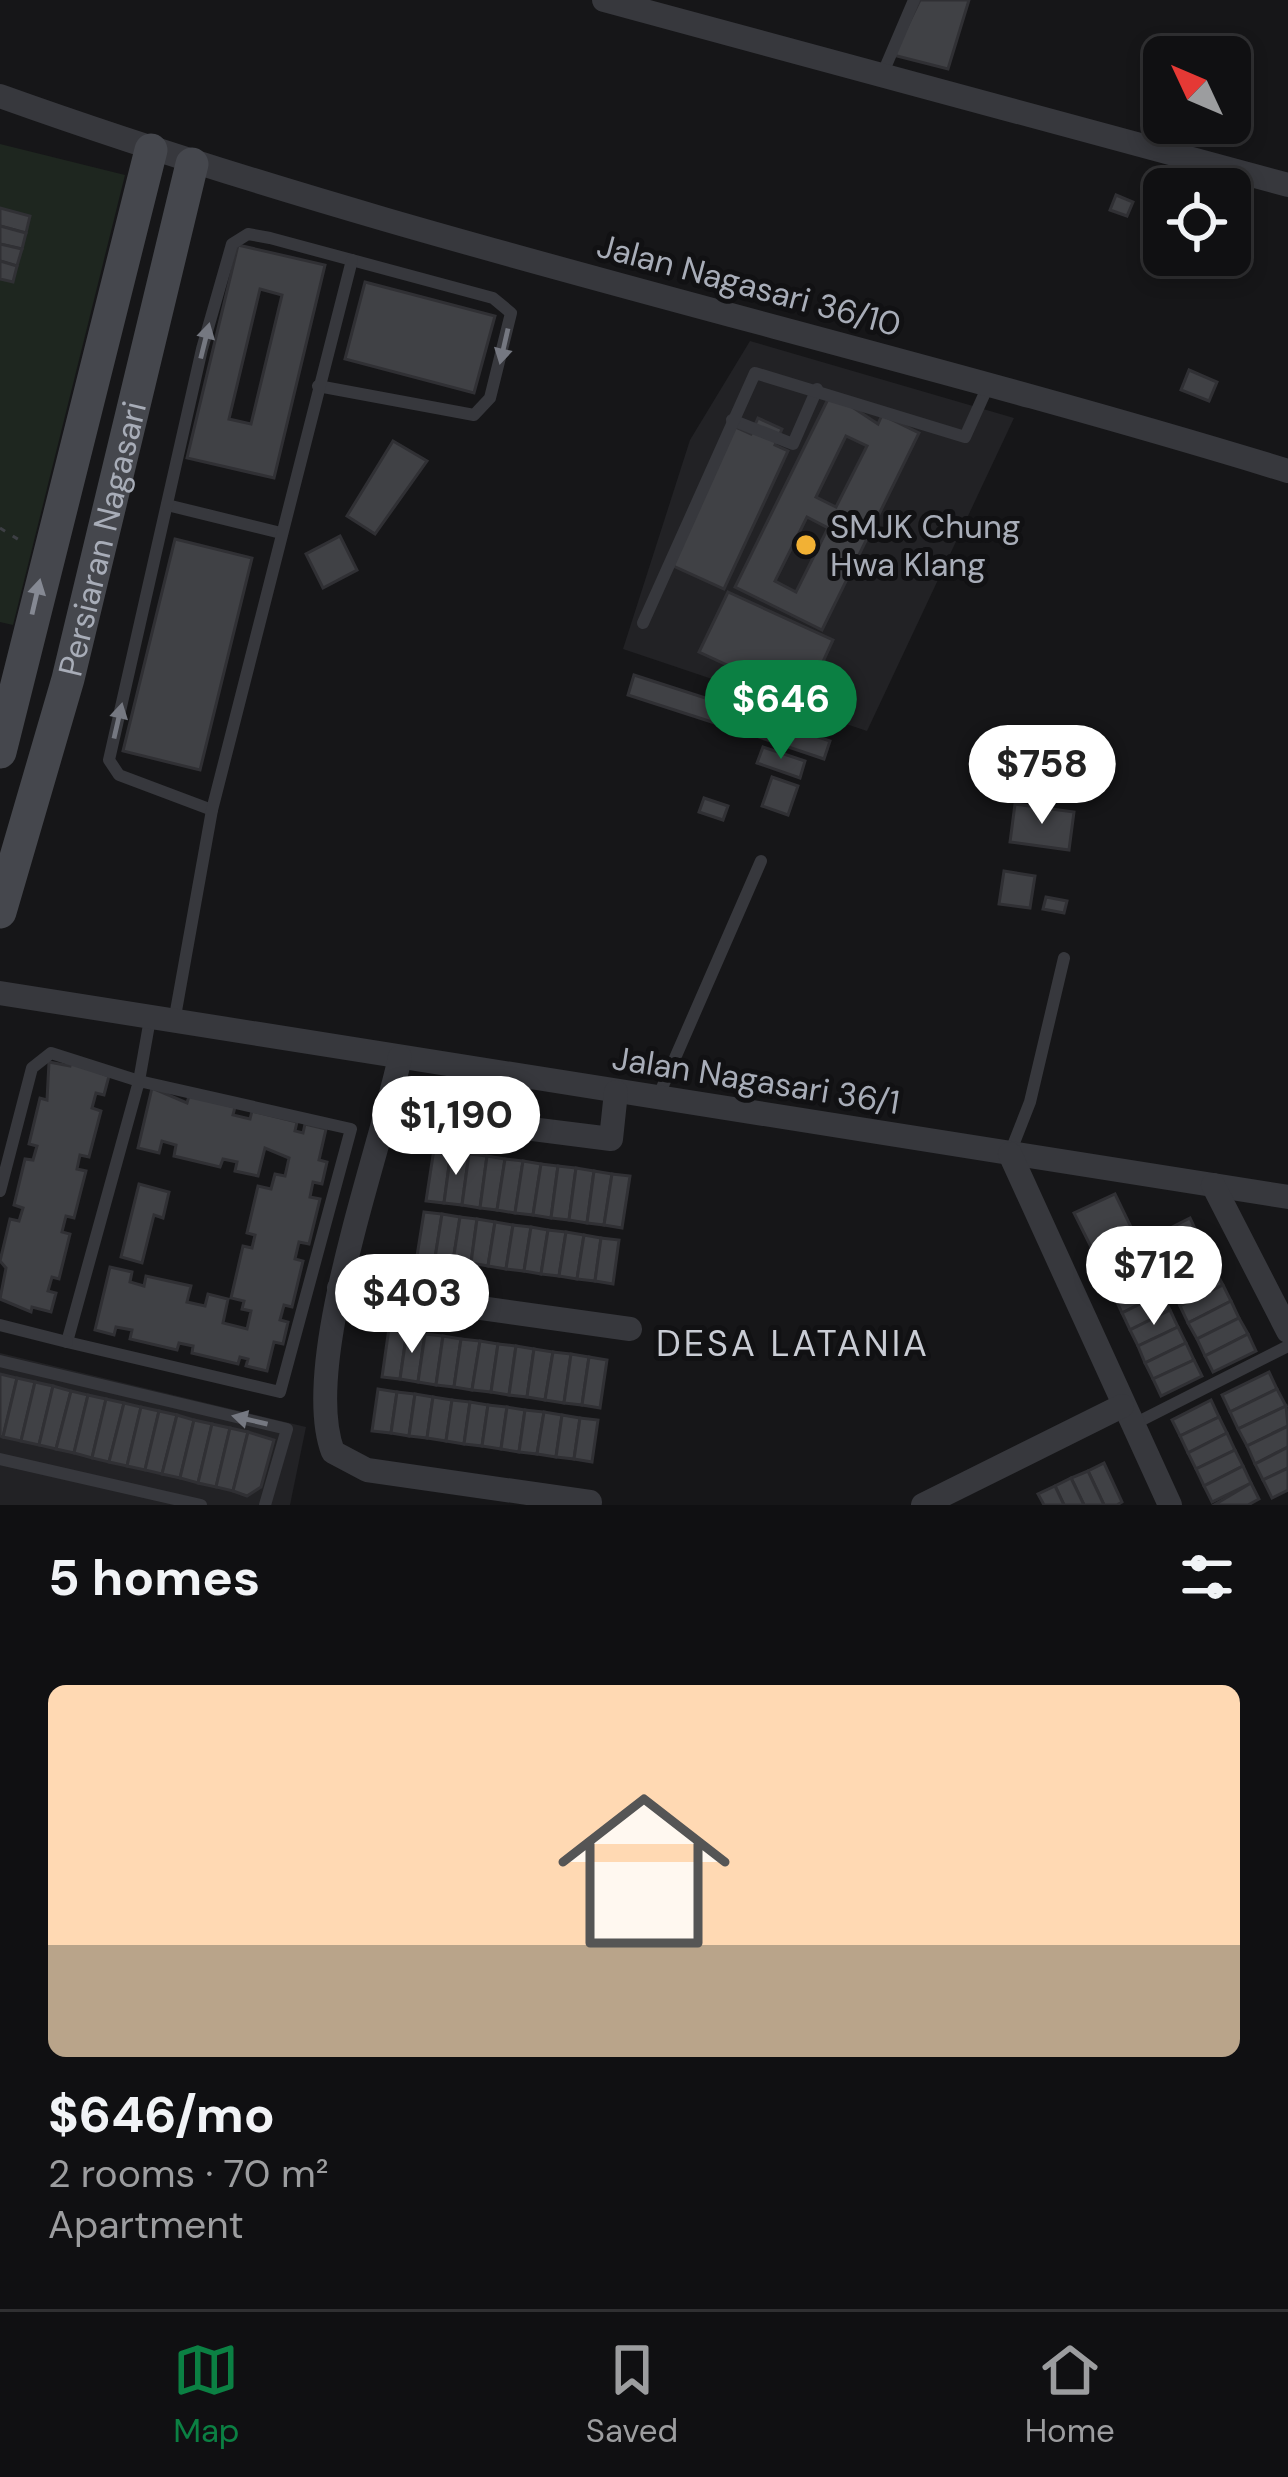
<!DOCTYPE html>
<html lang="en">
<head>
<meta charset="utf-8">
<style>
	:root { --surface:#101012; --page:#1e1e20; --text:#f1f3f6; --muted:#9c9d9f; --line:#303032; --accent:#0b8043 }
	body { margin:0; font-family:"DM Sans",sans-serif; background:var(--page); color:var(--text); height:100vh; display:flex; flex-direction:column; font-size:45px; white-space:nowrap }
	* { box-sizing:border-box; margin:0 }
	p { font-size:39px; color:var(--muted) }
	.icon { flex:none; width:66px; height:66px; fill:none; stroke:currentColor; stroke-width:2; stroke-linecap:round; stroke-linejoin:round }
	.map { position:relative; height:1505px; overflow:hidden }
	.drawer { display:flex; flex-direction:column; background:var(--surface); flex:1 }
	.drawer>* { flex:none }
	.needle { width:78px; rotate:314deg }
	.fabs { position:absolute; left:1143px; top:36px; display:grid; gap:24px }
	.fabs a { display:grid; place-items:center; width:108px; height:108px; border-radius:18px; background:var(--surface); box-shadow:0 6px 18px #0003,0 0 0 3px var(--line); font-size:60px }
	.price { position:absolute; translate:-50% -102px; padding:0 27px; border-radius:42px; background:#fff; color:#222; font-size:39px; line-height:78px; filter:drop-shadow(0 3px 6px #0008) }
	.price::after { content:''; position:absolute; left:50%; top:72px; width:36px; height:27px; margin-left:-18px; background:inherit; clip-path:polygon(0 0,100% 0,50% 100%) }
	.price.active { background:var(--accent); color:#fff }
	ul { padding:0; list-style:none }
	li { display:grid; align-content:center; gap:24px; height:636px; padding:0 48px }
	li+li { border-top:3px solid var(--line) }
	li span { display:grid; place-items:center; height:372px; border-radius:18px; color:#555 }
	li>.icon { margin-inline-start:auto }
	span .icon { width:216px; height:216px; fill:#fffc; stroke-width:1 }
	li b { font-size:51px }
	h2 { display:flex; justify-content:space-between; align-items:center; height:144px; padding:0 48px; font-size:51px }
	.menu { display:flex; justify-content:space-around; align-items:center; height:168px; border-top:3px solid var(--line); background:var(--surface); font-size:33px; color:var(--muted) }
	.menu a { display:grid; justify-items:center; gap:6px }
	.menu .active { color:var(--accent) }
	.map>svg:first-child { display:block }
	.built { fill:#222225 }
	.green { fill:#1e261f }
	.building { fill:#404145; stroke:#303034; stroke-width:3; fill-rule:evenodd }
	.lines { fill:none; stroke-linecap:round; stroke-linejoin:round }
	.path { stroke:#3d3f44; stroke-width:3; stroke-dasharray:6 9; stroke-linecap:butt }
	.lane { stroke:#37383d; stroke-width:12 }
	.street { stroke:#37383d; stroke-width:24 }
	.secondary { stroke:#45474d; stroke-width:33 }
	.oneway { fill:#757881 }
	.oneway2 { fill:#858993 }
	.poi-dot { fill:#f2b134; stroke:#111113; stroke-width:4.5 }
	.labels { text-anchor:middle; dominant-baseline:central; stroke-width:10; stroke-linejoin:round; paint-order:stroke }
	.street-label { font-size:33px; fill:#a8adb8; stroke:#111113 }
	.poi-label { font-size:33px; fill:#a8adb8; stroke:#111113; text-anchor:start }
	.neighbourhood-label { font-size:36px; letter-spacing:3px; fill:#c9ccd4; stroke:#111113 }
</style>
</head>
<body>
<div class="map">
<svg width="1288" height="1505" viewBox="0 0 1288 1505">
	<rect width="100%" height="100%" fill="#161618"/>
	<g class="built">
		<path d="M750,341l264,77 -147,313 -244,-82 67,-209z"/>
		<path d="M0,1353l306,74 -16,78h-290z"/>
	</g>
	<path class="green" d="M0,144l125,31 -112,450 -13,-3z"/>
	<g class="building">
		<path d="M920,0h49l-21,69 -55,-14z"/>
		<path d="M1116,195l17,7 -6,14 -17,-6z"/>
		<path d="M0,208l30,8 -4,17 -26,-7z"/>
		<path d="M0,226l26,7 -4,16 -22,-5z"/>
		<path d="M0,244l22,5 -5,17 -17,-5z"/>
		<path d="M238,245l87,20 -51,213 -87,-20zM260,289l22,6 -31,129 -22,-5z"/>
		<path d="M0,261l17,5 -4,16 -13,-3z"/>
		<path d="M365,282l130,34 -21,77 -129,-34z"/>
		<path d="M1189,370l28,12 -8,19 -28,-11z"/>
		<path d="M831,393l47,31 4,-9 37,18 -97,197 -87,-43zM846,436l21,10 -31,61 -20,-10zM807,517l21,11 -32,64 -21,-11z"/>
		<path d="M758,418l24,11 -7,16 13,6 -64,138 -55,-25 64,-138 18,8z"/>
		<path d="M393,441l34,20 -52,73 -28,-18z"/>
		<path d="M340,536l17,34 -34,18 -17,-34z"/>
		<path d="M175,539l77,19 -52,212 -77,-19z"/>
		<path d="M728,592l105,48 -28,61 -106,-49z"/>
		<path d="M634,675l87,28 -6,20 -87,-28z"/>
		<path d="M741,711l89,30 -6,18 -89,-30z"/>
		<path d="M763,747l42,14 -5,17 -43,-15z"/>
		<path d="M772,777l26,9 -10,29 -26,-9z"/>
		<path d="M704,798l24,8 -5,14 -24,-8z"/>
		<path d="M1015,804l59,8 -5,38 -59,-8z"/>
		<path d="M1004,871l31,5 -5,32 -31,-4z"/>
		<path d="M1046,897l21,4 -3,12 -21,-4z"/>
		<path d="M49,1062l21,4 1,-4 38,14 -5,19 -8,-2 -4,15 9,3 -12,46 -9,-2 -3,14 9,2 -12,47 -8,-2 -4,16 8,2 -11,45 -7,-2 -4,14 8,2 -5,19 -19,-5 -1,5 -31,-13 6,-31 -6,-7 10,-42 9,2 4,-13 -9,-3 11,-46 8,1 4,-14 -8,-2 11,-46 7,2z"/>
		<path d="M152,1088l35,15 2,-7 46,11 -2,8 17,4 2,-8 45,11 -2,9 8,2 2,-9 21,5 -7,31 8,2 -5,22 -9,-2 -3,15 10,2 -11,45 -10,-2 -4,17 8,2 -11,46 -8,-2 -4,15 8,2 -5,22 -9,-2 -7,29 -21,-5 2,-7 -8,-2 -2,7 -46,-11 1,-7 -14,-3 -2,7 -47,-11 2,-9 -16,-3 -2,8 -19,-5 15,-63 22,5 -2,10 14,4 2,-10 45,10 -4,16 18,4 3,-12 20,5 -5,24 24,6 4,-18 -9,-2 2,-8 -13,-3 12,-52 9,2 3,-13 -8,-2 11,-47 13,3 4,-15 10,2 4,-18 -24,-10 -7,28 -23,-5 2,-9 -14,-3 -3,8 -46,-11 2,-11 -14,-4 -3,12 -21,-5z"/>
		<path d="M434,1149l17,2 -7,52 -18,-2z"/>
		<path d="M451,1151l18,3 -7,51 -18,-2z"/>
		<path d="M469,1154l18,2 -7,52 -18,-3z"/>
		<path d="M487,1156l18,3 -8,51 -17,-2z"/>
		<path d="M505,1159l18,2 -8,52 -18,-3z"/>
		<path d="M523,1161l18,3 -8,51 -18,-2z"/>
		<path d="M541,1164l17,2 -7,52 -18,-3z"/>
		<path d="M558,1166l18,2 -7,52 -18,-2z"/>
		<path d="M576,1168l18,3 -7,52 -18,-3z"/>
		<path d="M594,1171l18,3 -8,51 -17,-2z"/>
		<path d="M612,1174l18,2 -8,52 -18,-3z"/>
		<path d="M139,1184l30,8 -6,26 -9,-3 -12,48 -21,-6z"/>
		<path d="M1115,1194l16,33 -40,20 -17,-34z"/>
		<path d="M424,1212l18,2 -7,44 -18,-2z"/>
		<path d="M442,1214l18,3 -7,44 -18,-3z"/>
		<path d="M460,1217l17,2 -6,44 -18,-2z"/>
		<path d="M1190,1218l8,17 -43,21 -8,-16z"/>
		<path d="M477,1219l18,3 -7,44 -17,-3z"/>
		<path d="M495,1222l18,3 -7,44 -18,-3z"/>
		<path d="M513,1225l18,2 -7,44 -18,-2z"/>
		<path d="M531,1227l17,3 -7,44 -17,-3z"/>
		<path d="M1131,1227l8,17 -40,19 -8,-16z"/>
		<path d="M548,1230l18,2 -7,44 -18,-2z"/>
		<path d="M566,1232l18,3 -7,44 -18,-3z"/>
		<path d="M584,1235l17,3 -6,43 -18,-2z"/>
		<path d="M1198,1235l8,16 -42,22 -9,-17z"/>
		<path d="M601,1238l18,2 -6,44 -18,-3z"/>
		<path d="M1139,1244l8,17 -41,19 -7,-17z"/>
		<path d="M1206,1251l8,17 -42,21 -8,-16z"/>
		<path d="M1147,1261l8,16 -41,19 -8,-16z"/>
		<path d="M1214,1268l9,17 -43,21 -8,-17z"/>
		<path d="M1155,1277l7,16 -40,20 -8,-17z"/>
		<path d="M1223,1285l8,16 -43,22 -8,-17z"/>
		<path d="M1162,1293l8,17 -40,20 -8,-17z"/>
		<path d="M1231,1301l8,17 -42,21 -9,-16z"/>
		<path d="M1170,1310l8,17 -40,19 -8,-16z"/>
		<path d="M1239,1318l9,16 -43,22 -8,-17z"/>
		<path d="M1178,1327l8,16 -41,20 -7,-17z"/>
		<path d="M389,1328l18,3 -7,48 -18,-2z"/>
		<path d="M407,1331l18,3 -7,48 -18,-3z"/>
		<path d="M425,1334l18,2 -7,49 -18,-3z"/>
		<path d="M1248,1334l8,17 -43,21 -8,-16z"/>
		<path d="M443,1336l18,3 -7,48 -18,-2z"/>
		<path d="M461,1339l19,2 -8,49 -18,-3z"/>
		<path d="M480,1341l18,3 -7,48 -19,-2z"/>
		<path d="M1186,1343l8,17 -41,19 -8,-16z"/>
		<path d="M498,1344l18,2 -7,49 -18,-3z"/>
		<path d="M516,1346l18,3 -7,48 -18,-2z"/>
		<path d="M534,1349l19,3 -8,48 -18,-3z"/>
		<path d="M553,1352l18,2 -7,49 -19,-3z"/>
		<path d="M571,1354l18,3 -7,48 -18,-2z"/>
		<path d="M589,1357l18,3 -7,48 -18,-3z"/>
		<path d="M1194,1360l8,16 -41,20 -8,-17z"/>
		<path d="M1269,1372l8,17 -47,23 -8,-17z"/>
		<path d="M0,1374l17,4 -14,59 -3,-1z"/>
		<path d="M17,1378l18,4 -14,59 -18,-4z"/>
		<path d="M35,1382l18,4 -14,59 -18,-4z"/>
		<path d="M53,1386l18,5 -15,58 -17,-4z"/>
		<path d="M378,1389l19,3 -6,41 -19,-2z"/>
		<path d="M1277,1389l9,17 -48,23 -8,-17z"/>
		<path d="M71,1391l17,4 -14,58 -18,-4z"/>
		<path d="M397,1392l18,2 -6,42 -18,-3z"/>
		<path d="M415,1394l18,3 -6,41 -18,-2z"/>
		<path d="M88,1395l18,4 -14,59 -18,-5z"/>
		<path d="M433,1397l19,3 -6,41 -19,-3z"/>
		<path d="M106,1399l18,4 -15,59 -17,-4z"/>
		<path d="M452,1400l18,2 -6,42 -18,-3z"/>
		<path d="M1211,1400l8,17 -39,19 -8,-16z"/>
		<path d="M470,1402l18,3 -6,41 -18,-2z"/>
		<path d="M124,1403l17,4 -14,59 -18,-4z"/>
		<path d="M488,1405l19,2 -6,42 -19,-3z"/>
		<path d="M1286,1406l2,20 -41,20 -9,-17z"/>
		<path d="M141,1407l18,4 -14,59 -18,-4z"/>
		<path d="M507,1407l18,3 -6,42 -18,-3z"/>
		<path d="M525,1410l19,2 -7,42 -18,-2z"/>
		<path d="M159,1411l18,4 -15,59 -17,-4z"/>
		<path d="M544,1412l18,3 -6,42 -19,-3z"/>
		<path d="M177,1415l17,5 -14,58 -18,-4z"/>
		<path d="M562,1415l18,3 -6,41 -18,-2z"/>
		<path d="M1219,1417l8,16 -39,20 -8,-17z"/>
		<path d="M580,1418l18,2 -6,42 -18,-3z"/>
		<path d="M194,1420l18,4 -14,59 -18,-5z"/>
		<path d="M212,1424l18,4 -14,59 -18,-4z"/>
		<path d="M1288,1426v21l-33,17 -8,-18z"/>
		<path d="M230,1428l18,4 -15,59 -17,-4z"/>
		<path d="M248,1432l26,8 -13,47 -14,9 -14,-5z"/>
		<path d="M1227,1433l8,17 -39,19 -8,-16z"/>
		<path d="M1288,1447v21l-25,12 -8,-16z"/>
		<path d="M1235,1450l8,16 -39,20 -8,-17z"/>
		<path d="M1104,1463l18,39 -5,3h-13l-16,-34z"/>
		<path d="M1243,1466l8,17 -39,19 -8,-16z"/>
		<path d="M1288,1468v22l-16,8 -9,-18z"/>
		<path d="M1088,1471l16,34h-20l-13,-27z"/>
		<path d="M1071,1478l13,27h-20l-9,-19z"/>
		<path d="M1251,1483l8,16 -11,6h-34z"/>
		<path d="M1055,1486l9,19h-20l-6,-11z"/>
	</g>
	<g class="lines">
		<path class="path" d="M0,528l24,15"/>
		<g class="lane">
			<path d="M882,75l32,-75"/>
			<path d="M732,420l61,24 24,-55"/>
			<path d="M167,505l114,28"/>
			<path d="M643,623l112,-250 210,64 23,-51"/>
			<path d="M212,810l-93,-35 -10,-15 93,-411 30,-105 16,-10 22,4 223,60 18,15 -21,85 -16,17 -156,-29"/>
			<path d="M174,1022l38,-212 140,-550"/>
			<path d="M658,1097l103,-236"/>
			<path d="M1010,1153l20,-51 34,-144"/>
			<path d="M0,1191l32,-123 19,-15 88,28 212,48 -71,263 -213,-50 72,-261 11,-62"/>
			<path d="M0,1325l67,17"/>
			<path d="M0,1361l287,68 -22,76"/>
			<path d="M1134,1424l154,-78"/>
			<path d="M0,1459l201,46"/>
		</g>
		<g class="street">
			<path d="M604,0l684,185"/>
			<path d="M0,96c421,151 861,244 1288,375"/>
			<path d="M0,993l1288,204"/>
			<path d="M400,1057c-20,96 -100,309 -67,395l34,18 223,32"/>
			<path d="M389,1111l222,28 5,-47"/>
			<path d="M1010,1154l160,351"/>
			<path d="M1213,1185l75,146"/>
			<path d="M339,1288l291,41"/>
			<path d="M923,1505l199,-99"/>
		</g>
		<g class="secondary">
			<path d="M0,752l151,-602"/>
			<path id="s1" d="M0,912l68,-233 124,-515"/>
		</g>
	</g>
	<defs><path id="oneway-solid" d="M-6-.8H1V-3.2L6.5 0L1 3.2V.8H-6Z" transform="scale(3)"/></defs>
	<g class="oneway">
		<use href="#oneway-solid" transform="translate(205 341) rotate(-76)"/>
		<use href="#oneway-solid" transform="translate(504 346) rotate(103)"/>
		<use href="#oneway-solid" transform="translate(118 721) rotate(-77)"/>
		<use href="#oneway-solid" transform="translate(250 1420) rotate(-167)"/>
	</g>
	<use class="oneway2" href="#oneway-solid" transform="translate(36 597) rotate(-77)"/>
	<circle class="poi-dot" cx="806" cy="545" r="12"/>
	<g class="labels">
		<g class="street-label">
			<text transform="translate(749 285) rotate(15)">Jalan Nagasari 36/10</text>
			<text stroke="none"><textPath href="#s1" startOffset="387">Persiaran Nagasari</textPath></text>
			<text transform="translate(756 1080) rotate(9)">Jalan Nagasari 36/1</text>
		</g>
		<g class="poi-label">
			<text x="830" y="526">SMJK Chung<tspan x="830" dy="38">Hwa Klang</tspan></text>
		</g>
		<g class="neighbourhood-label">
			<text x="793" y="1343">DESA LATANIA</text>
		</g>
	</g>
</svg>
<div class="fabs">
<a><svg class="needle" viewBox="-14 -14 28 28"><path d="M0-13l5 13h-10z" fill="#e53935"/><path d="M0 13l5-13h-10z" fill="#9c9d9f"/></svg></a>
<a><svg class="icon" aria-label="locate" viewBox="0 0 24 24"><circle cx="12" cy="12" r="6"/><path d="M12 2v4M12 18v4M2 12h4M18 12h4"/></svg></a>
</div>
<b class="price active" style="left:781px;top:762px">$646</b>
<b class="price" style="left:1042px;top:827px">$758</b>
<b class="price" style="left:456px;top:1178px">$1,190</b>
<b class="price" style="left:1154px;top:1328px">$712</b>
<b class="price" style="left:412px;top:1356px">$403</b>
</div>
<section class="drawer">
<h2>5 homes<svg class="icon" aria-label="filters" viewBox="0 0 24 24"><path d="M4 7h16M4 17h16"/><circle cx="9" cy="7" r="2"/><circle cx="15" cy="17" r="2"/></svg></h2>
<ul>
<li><span style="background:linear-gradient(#ffd9b3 70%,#b9a48a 0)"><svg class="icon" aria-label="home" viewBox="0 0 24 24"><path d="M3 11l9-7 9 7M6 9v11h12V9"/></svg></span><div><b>$646/mo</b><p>2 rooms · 70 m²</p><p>Apartment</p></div></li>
</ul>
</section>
<nav class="menu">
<a class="active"><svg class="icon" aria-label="map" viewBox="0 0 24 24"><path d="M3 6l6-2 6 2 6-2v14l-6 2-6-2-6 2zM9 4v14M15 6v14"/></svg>Map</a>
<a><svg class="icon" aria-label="saved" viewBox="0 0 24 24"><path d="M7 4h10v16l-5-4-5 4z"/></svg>Saved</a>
<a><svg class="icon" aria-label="home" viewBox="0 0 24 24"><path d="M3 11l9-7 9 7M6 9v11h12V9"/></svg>Home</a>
</nav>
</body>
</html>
